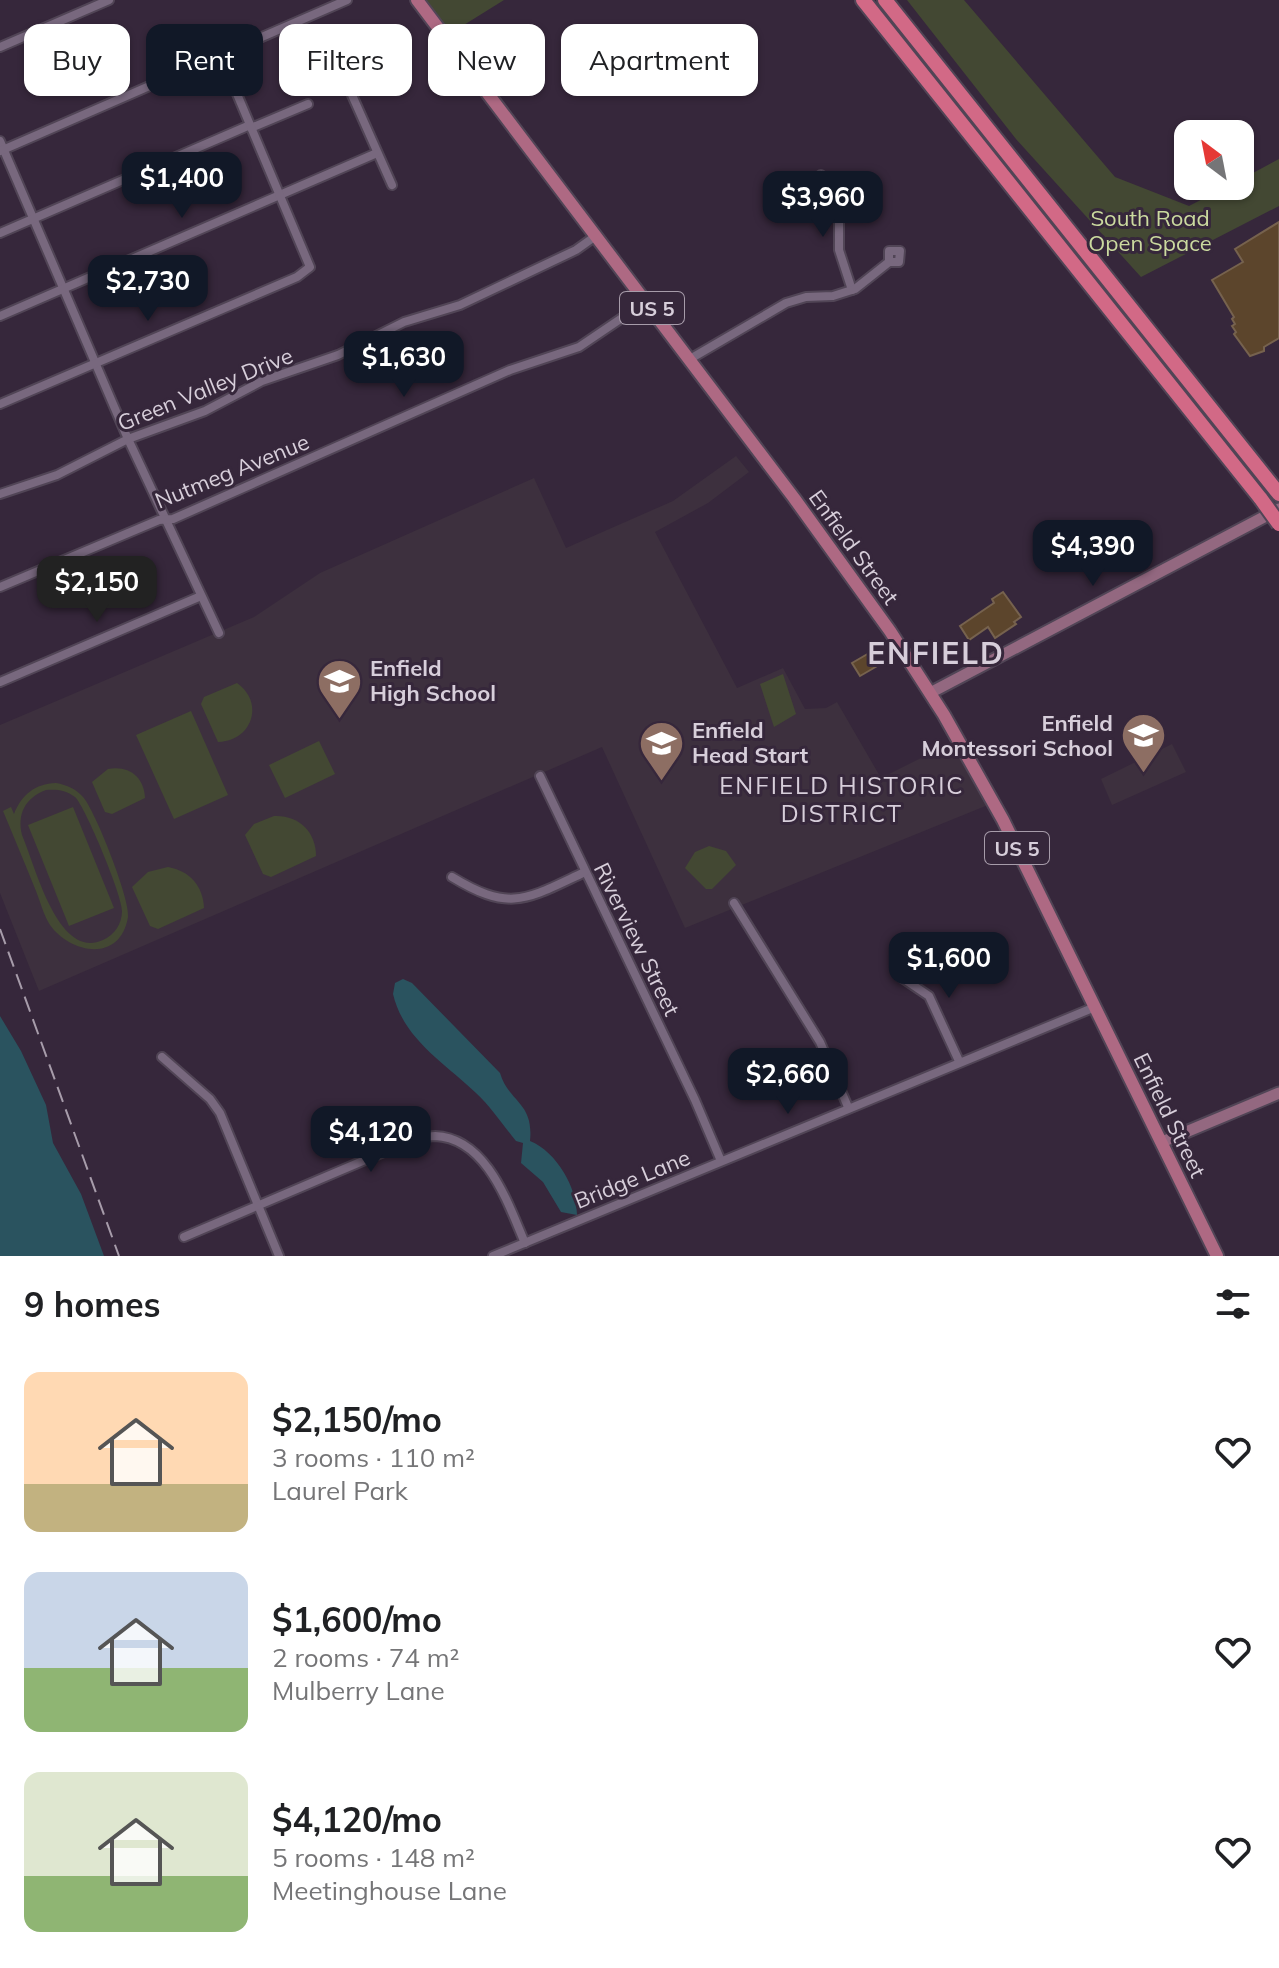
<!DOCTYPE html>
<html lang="en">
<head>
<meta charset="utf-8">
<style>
	:root { --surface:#fff; --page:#f6f6f6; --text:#202124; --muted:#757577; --accent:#111827 }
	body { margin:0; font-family:Mulish,sans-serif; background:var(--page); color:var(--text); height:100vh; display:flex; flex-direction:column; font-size:30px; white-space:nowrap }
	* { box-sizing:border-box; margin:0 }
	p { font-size:26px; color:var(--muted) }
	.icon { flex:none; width:44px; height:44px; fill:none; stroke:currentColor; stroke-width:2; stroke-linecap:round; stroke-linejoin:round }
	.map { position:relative; height:1256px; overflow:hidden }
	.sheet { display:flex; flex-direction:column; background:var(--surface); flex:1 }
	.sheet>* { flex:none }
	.top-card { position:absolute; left:24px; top:24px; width:800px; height:72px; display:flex; gap:16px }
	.needle { width:52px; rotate:328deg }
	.tools { position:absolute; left:1174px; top:120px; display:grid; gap:16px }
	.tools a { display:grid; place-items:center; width:80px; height:80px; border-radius:16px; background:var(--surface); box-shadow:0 2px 6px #0004; font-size:40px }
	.price { position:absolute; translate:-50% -68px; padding:0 18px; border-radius:16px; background:var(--accent); color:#fff; font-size:26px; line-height:52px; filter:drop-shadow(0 2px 4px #0008) }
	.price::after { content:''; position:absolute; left:50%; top:48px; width:24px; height:18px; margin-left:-12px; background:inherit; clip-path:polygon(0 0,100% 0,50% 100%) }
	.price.selected { background:#222; color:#fff }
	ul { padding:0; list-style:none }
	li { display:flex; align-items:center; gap:24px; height:200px; padding:0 24px }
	li span { display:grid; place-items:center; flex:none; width:224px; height:160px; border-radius:16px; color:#555 }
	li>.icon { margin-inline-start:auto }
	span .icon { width:96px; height:96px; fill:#fffc; stroke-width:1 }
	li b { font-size:34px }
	h2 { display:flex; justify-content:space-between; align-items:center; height:96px; padding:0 24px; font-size:34px }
	.tag { padding:0 28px; border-radius:16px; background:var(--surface); box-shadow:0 2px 6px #0004; font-size:28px; line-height:72px }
	.tag.selected { background:var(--accent); color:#fff }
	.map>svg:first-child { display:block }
	.education { fill:#3d303e }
	.green { fill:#434833; fill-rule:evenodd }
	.water { fill:#2a535f }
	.building { fill:#5c452c; stroke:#76624e; stroke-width:2 }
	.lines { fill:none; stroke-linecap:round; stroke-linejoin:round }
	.street-casing { stroke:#514556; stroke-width:12 }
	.secondary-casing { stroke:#514556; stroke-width:15 }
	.primary-casing { stroke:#514556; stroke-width:16 }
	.highway-casing { stroke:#514556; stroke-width:18 }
	.street { stroke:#78687e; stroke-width:8 }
	.secondary { stroke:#936880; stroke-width:11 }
	.primary { stroke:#ae6983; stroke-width:12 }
	.highway { stroke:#d26986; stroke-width:14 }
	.rail { stroke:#a79caa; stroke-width:2; stroke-dasharray:16 8; stroke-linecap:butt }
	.highway-bridge-casing { stroke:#514556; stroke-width:18; stroke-linecap:butt }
	.highway-bridge { stroke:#d26986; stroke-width:14 }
	.labels { text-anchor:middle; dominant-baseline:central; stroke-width:6; stroke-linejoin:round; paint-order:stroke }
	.shield { fill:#36273b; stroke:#a79caa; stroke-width:2 }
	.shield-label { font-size:20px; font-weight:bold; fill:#d7ceda }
	.park-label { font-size:22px; fill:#cbda9f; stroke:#36273b }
	.street-label { font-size:22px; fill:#d7ceda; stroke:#36273b }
	.poi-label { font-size:22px; font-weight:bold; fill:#d7ceda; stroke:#36273b; text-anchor:start }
	.neighbourhood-label { font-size:24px; letter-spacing:2px; fill:#d7ceda; stroke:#36273b }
	.district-label { font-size:30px; font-weight:bold; letter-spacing:2px; fill:#d7ceda; stroke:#36273b }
</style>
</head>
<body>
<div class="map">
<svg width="1279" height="1256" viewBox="0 0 1279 1256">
	<rect width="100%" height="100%" fill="#36273b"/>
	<g class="education">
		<path d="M736,456l13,16 -41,31 -53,29 82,156 46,-20 22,41 21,-1 11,-6 44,76 72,-36 35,63 -303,123 -83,-181 -563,244 -39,-98v-168l254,-108 66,-44 214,-95 32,70 107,-47z"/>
		<path d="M1172,744l14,28 -74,33 -11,-26z"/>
	</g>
	<g class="green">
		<path d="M425,0h79l-53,33z"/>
		<path d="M907,0h57l151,177 74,29 39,-20h12v-6l39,-21v47l-138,71 -125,-138z"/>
		<path d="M783,674l13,40 -22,13 -14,-43z"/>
		<path d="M237,683c28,20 15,58 -19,59l-17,-38 3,-7z"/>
		<path d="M191,711l37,84 -54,24 -38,-84z"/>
		<path d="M319,741l16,33 -50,24 -16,-33z"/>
		<path d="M108,769c21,-4 36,8 37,29l-33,16 -7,-2 -13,-30z"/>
		<path d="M56,783c11,2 20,6 27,14 12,13 48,104 45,120 -8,47 -58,36 -78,8 -6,-9 -10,-24 -14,-34 -11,-27 -22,-54 -33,-80l8,-4 3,7c8,-20 21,-30 42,-31zM46,790c10,-1 20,0 29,7 10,9 48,100 47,114 0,12 -7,24 -19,29 -45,21 -68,-75 -81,-105 -5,-21 3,-37 24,-45z"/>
		<path d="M73,807l41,101 -45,18 -41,-101z"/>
		<path d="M274,816c25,-1 42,16 42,40l-45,21 -8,-3 -18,-39 9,-11z"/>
		<path d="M709,846l17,5 10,14 -24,24h-6l-21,-21 10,-16z"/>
		<path d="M168,867c22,4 35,19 36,41l-46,21 -8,-3 -18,-39 16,-15z"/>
	</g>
	<g class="water">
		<path d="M403,979l9,4 88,90c9,30 34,29 30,68 27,11 47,47 47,74l-16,-3 -18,-30 -22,-19 2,-20 -7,-2c-13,-16 -25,-34 -40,-48 -31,-30 -72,-53 -83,-99l2,-11z"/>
		<path d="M0,1016l21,35 25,54 7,38 28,51 23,62h-104z"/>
	</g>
	<g class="building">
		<path d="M1279,222v116l-15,9v4l-14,5 -16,-22 2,-2 -4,-6 3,-2 -3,-5 2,-2 -22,-37 31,-18 -8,-13z"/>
		<path d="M1003,592l18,25 -7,5 2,2 -21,14 -7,-11 -19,13 -9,-14 34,-23 -2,-4z"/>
		<path d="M871,652l8,13 -19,11 -8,-13z"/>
	</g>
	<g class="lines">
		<defs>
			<g id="street">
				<path d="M0,47l109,-47"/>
				<path d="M352,95l40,90"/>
				<path d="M251,128l57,-24"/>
				<path d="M0,141l128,298 91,194"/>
				<path d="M0,151l347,-151"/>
				<path d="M821,175l18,40v35l13,40"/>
				<path d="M0,233l250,-108"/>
				<path d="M0,316l377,-163"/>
				<path d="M690,359l96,-56 20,-6 27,-1 22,-7 34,-27h10l1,-11h-11v11"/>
				<path d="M0,404l297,-127 13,-10 -89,-211"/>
				<path d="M0,494l57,-19 71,-36 77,-28 57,-30 76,-26 66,-33 56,-17 116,-55 21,-15"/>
				<path d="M0,587l159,-67 14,-1 337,-149 69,-23 68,-46"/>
				<path d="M0,682l201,-86"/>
				<path d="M540,776l155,324 26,61"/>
				<path d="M452,877c59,36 75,22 133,-5"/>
				<path d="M734,903l86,139 28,65"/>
				<path d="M898,975l31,21 30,65"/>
				<path d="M162,1057l48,42 10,14 59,143"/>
				<path d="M184,1237l214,-91c11,-4 24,-10 37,-10 52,2 73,68 90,107"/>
				<path d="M493,1256l602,-249"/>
			</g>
			<g id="secondary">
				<path d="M930,693l349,-184"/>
				<path d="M1162,1142l117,-49"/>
			</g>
			<path id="primary" d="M417,0l377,498 96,133 54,84 59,105 214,436"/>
			<g id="highway">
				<path d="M863,0l398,499"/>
				<path d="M885,0l394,494"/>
			</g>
		</defs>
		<use href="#street" class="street-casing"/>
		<use href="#secondary" class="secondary-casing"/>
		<use href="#primary" class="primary-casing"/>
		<use href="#highway" class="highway-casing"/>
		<use href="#street" class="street"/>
		<use href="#secondary" class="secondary"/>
		<use href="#primary" class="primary"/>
		<use href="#highway" class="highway"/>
		<path class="rail" d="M0,929l119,327"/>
		<defs>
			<path id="highway-bridge" d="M1261,499l18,25"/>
		</defs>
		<use href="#highway-bridge" class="highway-bridge-casing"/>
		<use href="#highway-bridge" class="highway-bridge"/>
	</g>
	<defs>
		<symbol id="school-pin" viewBox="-11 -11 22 30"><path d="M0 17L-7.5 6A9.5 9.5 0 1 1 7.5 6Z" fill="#8d6e63" stroke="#36273b"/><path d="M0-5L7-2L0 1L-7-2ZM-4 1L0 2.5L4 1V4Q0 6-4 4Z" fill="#fff"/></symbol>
	</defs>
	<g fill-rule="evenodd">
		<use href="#school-pin" x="314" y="656" width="51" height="69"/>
		<use href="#school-pin" x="1118" y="710" width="51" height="69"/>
		<use href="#school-pin" x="636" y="718" width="51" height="69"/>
	</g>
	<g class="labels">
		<g class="shield">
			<rect x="620" y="292" width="64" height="32" rx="6"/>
			<rect x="985" y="832" width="64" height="32" rx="6"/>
		</g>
		<g class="shield-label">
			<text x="652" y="308">US 5</text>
			<text x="1017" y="848">US 5</text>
		</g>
		<g class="park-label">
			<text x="1150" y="218">South Road<tspan x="1150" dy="25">Open Space</tspan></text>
		</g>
		<g class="street-label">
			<text transform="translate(205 389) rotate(-22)">Green Valley Drive</text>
			<text transform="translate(232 471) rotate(-22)">Nutmeg Avenue</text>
			<text transform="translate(854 547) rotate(54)">Enfield Street</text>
			<text transform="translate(637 939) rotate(64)">Riverview Street</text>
			<text transform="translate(1170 1115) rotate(64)">Enfield Street</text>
			<text transform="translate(632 1179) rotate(-22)">Bridge Lane</text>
		</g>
		<g class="poi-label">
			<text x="370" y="668">Enfield<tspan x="370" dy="25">High School</tspan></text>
			<text x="1113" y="723" text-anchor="end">Enfield<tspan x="1113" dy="25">Montessori School</tspan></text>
			<text x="692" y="730">Enfield<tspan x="692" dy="25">Head Start</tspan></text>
		</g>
		<g class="neighbourhood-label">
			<text x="842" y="785">ENFIELD HISTORIC<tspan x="842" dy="28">DISTRICT</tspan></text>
		</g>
		<g class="district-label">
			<text x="936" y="653">ENFIELD</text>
		</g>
	</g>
</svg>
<div class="tools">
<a><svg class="needle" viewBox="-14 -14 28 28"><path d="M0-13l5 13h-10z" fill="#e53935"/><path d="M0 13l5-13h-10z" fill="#757577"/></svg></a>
</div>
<b class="price" style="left:182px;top:220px">$1,400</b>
<b class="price" style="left:823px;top:239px">$3,960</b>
<b class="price" style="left:148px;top:323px">$2,730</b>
<b class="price" style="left:404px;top:399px">$1,630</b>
<b class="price" style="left:1093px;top:588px">$4,390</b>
<b class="price selected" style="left:97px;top:624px">$2,150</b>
<b class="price" style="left:949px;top:1000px">$1,600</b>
<b class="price" style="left:788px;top:1116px">$2,660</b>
<b class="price" style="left:371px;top:1174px">$4,120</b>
<div class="top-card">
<a class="tag">Buy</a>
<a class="tag selected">Rent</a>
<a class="tag">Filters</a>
<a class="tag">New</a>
<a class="tag">Apartment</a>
</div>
</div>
<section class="sheet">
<h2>9 homes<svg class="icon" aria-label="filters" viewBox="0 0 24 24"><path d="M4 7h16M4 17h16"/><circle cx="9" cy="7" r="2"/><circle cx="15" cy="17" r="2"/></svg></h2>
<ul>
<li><span style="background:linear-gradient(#ffd9b3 70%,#c2b280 0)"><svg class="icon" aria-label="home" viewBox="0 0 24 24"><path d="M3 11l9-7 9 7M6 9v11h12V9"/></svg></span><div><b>$2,150/mo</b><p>3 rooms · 110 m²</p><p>Laurel Park</p></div><svg class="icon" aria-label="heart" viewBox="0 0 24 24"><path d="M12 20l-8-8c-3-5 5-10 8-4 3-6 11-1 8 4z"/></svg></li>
<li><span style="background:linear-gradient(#c9d6e8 60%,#8fb573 0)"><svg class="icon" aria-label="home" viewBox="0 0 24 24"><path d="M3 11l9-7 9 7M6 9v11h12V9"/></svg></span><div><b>$1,600/mo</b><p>2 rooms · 74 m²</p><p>Mulberry Lane</p></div><svg class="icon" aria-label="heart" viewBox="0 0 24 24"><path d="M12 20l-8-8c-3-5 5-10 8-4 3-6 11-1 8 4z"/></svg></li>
<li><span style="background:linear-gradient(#dfe7d0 65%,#8fb573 0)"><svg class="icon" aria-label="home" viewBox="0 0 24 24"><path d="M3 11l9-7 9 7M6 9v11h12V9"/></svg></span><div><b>$4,120/mo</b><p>5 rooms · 148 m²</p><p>Meetinghouse Lane</p></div><svg class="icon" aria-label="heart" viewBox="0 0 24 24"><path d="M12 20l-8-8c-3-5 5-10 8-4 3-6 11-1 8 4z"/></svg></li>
</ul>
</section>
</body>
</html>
